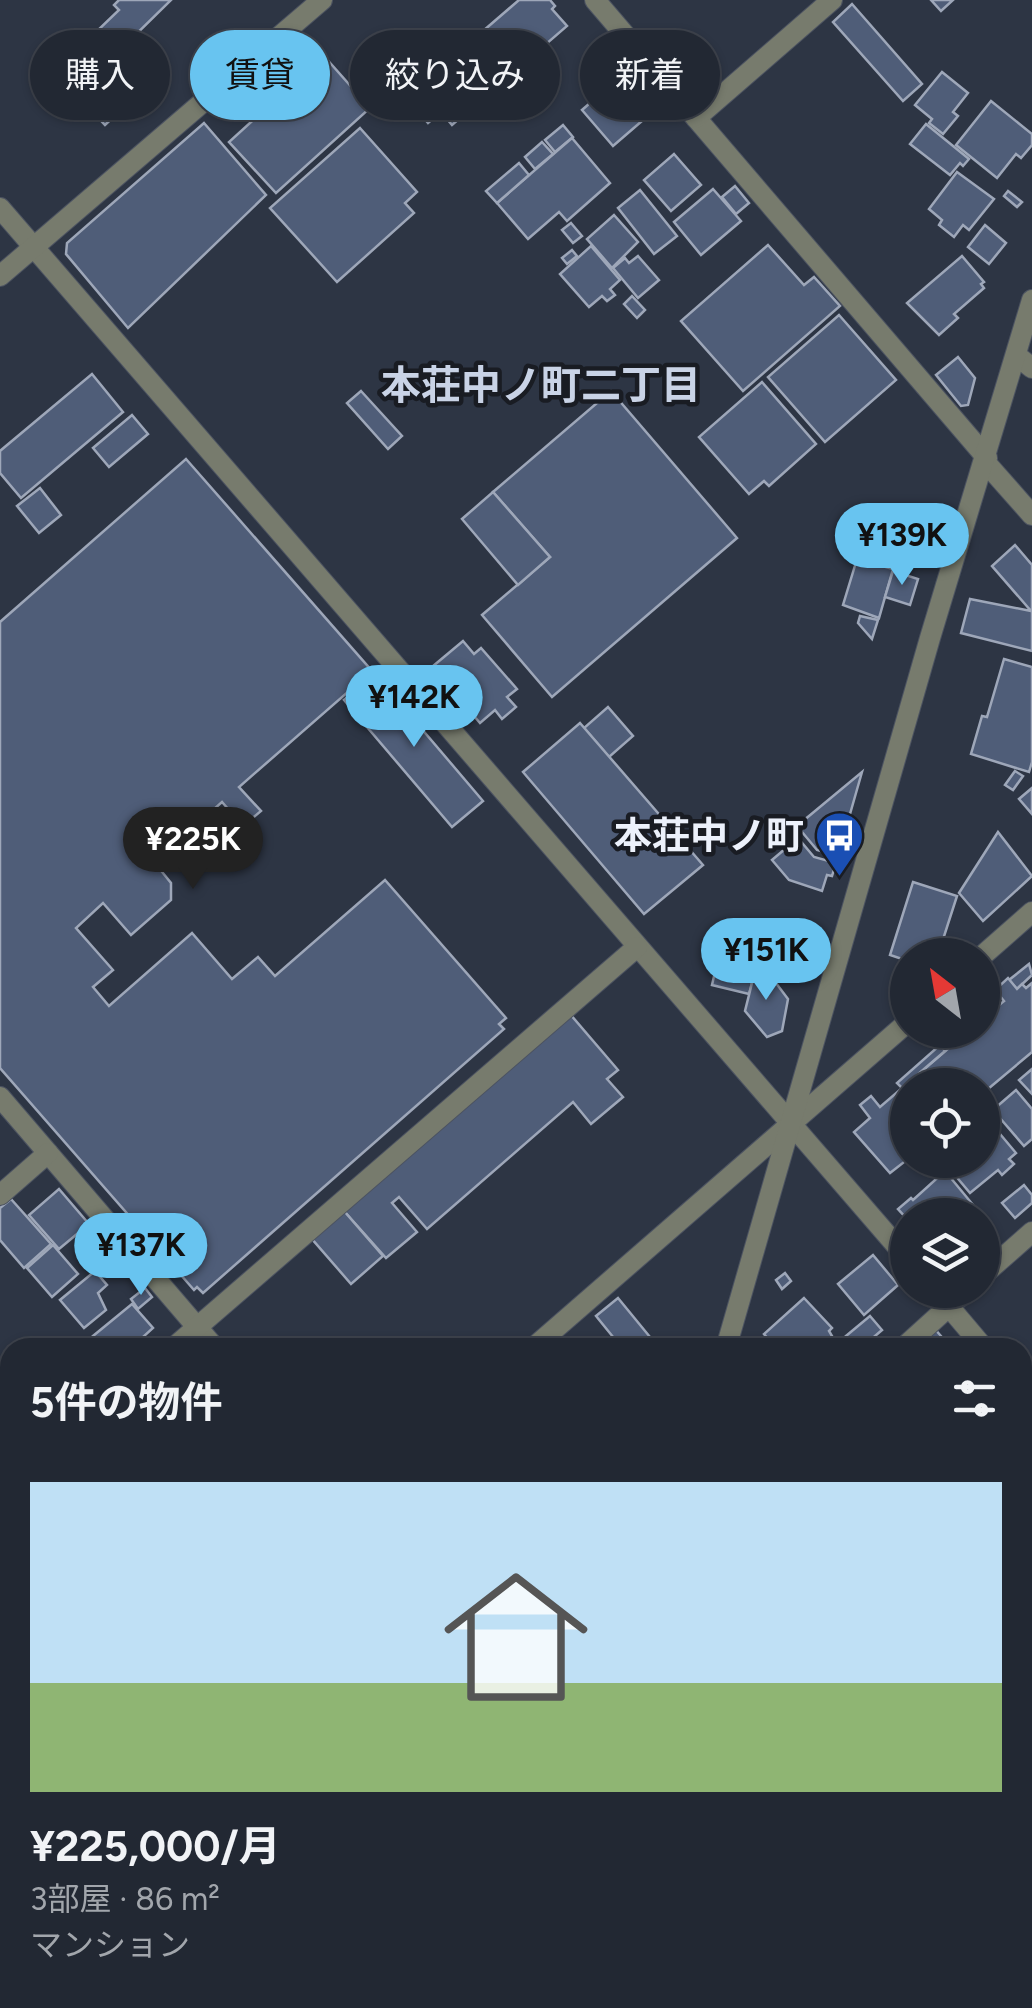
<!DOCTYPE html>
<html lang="ja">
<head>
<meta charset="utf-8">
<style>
	:root { --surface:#222833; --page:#2a303b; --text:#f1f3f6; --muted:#a2a6ac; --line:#3f444e; --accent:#68c4f0 }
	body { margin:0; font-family:Figtree,"Noto Sans JP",sans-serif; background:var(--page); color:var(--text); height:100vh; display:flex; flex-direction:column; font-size:38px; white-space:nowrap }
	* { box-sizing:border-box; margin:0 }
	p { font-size:32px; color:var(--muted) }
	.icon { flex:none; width:55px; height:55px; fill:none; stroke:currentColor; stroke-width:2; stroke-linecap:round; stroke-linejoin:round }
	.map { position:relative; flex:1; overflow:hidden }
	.details { position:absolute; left:0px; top:1338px; width:1032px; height:672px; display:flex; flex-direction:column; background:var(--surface); border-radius:30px 30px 0 0; box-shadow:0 2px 8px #0004,0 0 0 2px var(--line) }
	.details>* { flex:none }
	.banner { position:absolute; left:30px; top:30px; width:972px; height:90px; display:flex; gap:20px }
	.needle { width:65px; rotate:329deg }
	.tools { position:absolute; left:890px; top:938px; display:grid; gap:20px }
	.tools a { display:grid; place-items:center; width:110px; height:110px; border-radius:50%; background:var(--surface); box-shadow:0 2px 8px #0004,0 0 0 2px var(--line); font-size:50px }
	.price { position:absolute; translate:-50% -85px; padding:0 22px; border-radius:35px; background:var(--accent); color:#111; font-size:32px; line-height:65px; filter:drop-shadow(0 2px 5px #0008) }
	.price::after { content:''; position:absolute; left:50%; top:60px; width:30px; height:22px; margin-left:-15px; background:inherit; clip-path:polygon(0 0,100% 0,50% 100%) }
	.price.active { background:#222; color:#fff }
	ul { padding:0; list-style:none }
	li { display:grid; align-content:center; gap:20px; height:530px; padding:0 30px }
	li+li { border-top:2px solid var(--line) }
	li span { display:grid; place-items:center; height:310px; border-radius:0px; color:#555 }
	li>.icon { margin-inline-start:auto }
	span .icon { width:180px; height:180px; fill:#fffc; stroke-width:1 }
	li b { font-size:42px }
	h2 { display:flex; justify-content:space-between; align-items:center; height:120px; padding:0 30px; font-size:42px }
	.chip { padding:0 35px; border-radius:45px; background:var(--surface); box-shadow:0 2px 8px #0004,0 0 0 2px var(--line); font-size:35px; line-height:90px }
	.chip.active { background:var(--accent); color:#111 }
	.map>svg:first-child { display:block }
	.building { fill:#4f5d78; stroke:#9ea7b9; stroke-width:2.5 }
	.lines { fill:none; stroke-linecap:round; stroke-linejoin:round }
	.minor-casing { stroke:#4c5361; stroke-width:22 }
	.tertiary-casing { stroke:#4c5361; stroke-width:22 }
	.minor { stroke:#777b6d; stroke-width:20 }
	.tertiary { stroke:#777b6d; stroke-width:20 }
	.labels { text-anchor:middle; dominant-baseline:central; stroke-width:9; stroke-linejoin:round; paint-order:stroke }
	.poi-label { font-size:38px; font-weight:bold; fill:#ecf1fb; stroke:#191c23; text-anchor:end }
	.neighbourhood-label { font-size:40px; font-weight:bold; fill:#c9d3e6; stroke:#191c23 }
</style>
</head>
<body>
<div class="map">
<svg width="1032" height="2008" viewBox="0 0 1032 2008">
	<rect width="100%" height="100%" fill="#2d3544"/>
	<g class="building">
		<path d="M119,0h52l-55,54 -21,-21 24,-23 -5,-5z"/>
		<path d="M519,0h31l5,6 -3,3 15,17 -115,99 -30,-36 5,-5 -2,-3z"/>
		<path d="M931,0h22l-12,11z"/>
		<path d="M852,4l70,80 -19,17 -70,-79z"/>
		<path d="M89,34l27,28 -46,46 -27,-28z"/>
		<path d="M324,56l46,52 -94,85 -47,-51z"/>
		<path d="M942,72l26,21 -15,19 5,4 -15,18 -14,-11 3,-4 -17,-14z"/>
		<path d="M619,78l31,36 -37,32 -31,-36z"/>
		<path d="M101,96l17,17 -13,12 -16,-17z"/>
		<path d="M419,97l16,20 -7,6 -16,-19z"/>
		<path d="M991,101l41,33v11l-11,13 -5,-4 -19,24 -41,-33z"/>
		<path d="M204,123l62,72 -138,133 -62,-74 1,-11z"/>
		<path d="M926,124l43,35 -6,7 -3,-3 -10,12 -40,-31z"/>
		<path d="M563,125l10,12 -18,15 -10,-12z"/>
		<path d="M360,128l57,64 -12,11 9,10 -77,69 -67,-74z"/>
		<path d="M572,138l38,45 -43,38 -8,-9 -31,27 -31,-36z"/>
		<path d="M542,142l11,12 -18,15 -10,-12z"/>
		<path d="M674,154l27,31 -30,26 -27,-31z"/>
		<path d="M519,163l10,12 -32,28 -11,-12z"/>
		<path d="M957,172l37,27 -25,31 -6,-5 -9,12 -15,-12 3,-5 -13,-11z"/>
		<path d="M735,186l14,17 -13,11 -14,-17z"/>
		<path d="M713,189l28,32 -40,34 -27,-33z"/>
		<path d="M640,190l37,46 -23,18 -36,-46z"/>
		<path d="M1008,191l14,11 -5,5 -13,-11z"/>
		<path d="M614,215l24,27 -26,26 -25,-29z"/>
		<path d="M571,223l11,13 -9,7 -11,-13z"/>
		<path d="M985,225l21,18 -17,21 -21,-17z"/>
		<path d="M768,245l36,40 10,-8 26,29 -97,85 -62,-70z"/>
		<path d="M591,246l29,34 -10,9 5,6 -8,6 -5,-5 -13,11 -29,-33z"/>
		<path d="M572,250l5,6 -10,8 -5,-6z"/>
		<path d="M638,256l21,24 -21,18 -25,-30 12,-10 4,5z"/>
		<path d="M962,256l22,26 -3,2 3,4 -30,26 4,4 -19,17 -32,-32z"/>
		<path d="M632,296l13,14 -8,8 -13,-14z"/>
		<path d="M839,315l57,65 -71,62 -57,-65z"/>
		<path d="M958,357l17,21 -7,27 -7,1 -25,-31z"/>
		<path d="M92,374l31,38 -102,86 -21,-25v-22z"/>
		<path d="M762,382l54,62 -47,42 -5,-5 -15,13 -50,-57z"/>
		<path d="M361,391l41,45 -14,13 -41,-46z"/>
		<path d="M611,391l126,147 -185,159 -70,-82 68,-58 -57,-65z"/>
		<path d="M132,415l16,19 -39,33 -16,-19z"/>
		<path d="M186,459l186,212 -133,116 22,24 -18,15 -21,-24 -68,60 17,21v17l-40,35 -28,-32 -27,25 37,42 -20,17 16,19 83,-73 40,46 26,-22 17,19 110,-96 121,138 -7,6 5,5 -301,264 -6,-6 -3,3 -194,-222v-446z"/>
		<path d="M40,488l21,27 -22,18 -22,-27z"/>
		<path d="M493,492l57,65 -32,28 -56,-66z"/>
		<path d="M1015,545l17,20v86l-71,-18 9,-34 61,12 -39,-45z"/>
		<path d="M857,559l36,10 -14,49 -36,-13z"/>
		<path d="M893,571l25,8 -8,26 -25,-8z"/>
		<path d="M860,616l18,4 -6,19 -14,-16z"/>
		<path d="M463,641l11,13 7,-6 36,41 -10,8 9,10 -14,12 -7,-9 -15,13 -48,-56z"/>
		<path d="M1004,659l28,8v95l-3,10 -58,-18 11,-38 5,1z"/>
		<path d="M375,674l108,127 -31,26 -108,-127z"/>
		<path d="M608,707l25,29 -24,21 -25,-29z"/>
		<path d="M580,723l123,142 -59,49 -121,-142z"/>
		<path d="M1015,771l8,5 -10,14 -8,-5z"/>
		<path d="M862,772l-24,84 -21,-6 -20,-24z"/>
		<path d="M1032,788v26l-13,-15z"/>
		<path d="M998,832l34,44 -49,45 -24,-28z"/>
		<path d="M798,838l16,19 22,6 -4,13 -5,-1 -5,16 -33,-11 -17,-20z"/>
		<path d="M913,882l44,14 -19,59h-30v6l-18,-6z"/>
		<path d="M740,943l21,6 -12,45 -37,-9 6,-26 17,4z"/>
		<path d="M758,959l30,40 -6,32 -15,6 -22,-26z"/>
		<path d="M1029,964l3,11 -15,14 -8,-9z"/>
		<path d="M1008,978l9,11 5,-5 4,4 6,-5v69l-50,42v-9h-74v74l-18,14 -36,-41 16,-14 -10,-13 11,-9 9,11 77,-66 -6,-8 4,-3h27v-11l22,-18 -9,-11z"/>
		<path d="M570,1014l48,56 -11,9 16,18 -32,27 -18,-22 -146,127 -28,-32 -7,6 25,29 -31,26 -42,-47z"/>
		<path d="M940,1045l5,6 -43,37 -5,-5z"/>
		<path d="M1032,1069v25l-13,-14z"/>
		<path d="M1016,1090l16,19v30l-8,7 -31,-36z"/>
		<path d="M990,1122l26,31 -7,6 5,5 -12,11 -4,-5 -28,23 -26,-31 38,-2v-32z"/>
		<path d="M945,1171l29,35 -10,9h-56v5l-10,-11 13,-11 2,2z"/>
		<path d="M1024,1185l8,10v8l-17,15 -13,-15z"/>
		<path d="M59,1189l30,35 -30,25 -30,-34z"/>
		<path d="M11,1199l40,45 -27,24 -24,-28v-32z"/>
		<path d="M344,1211l39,45 -32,28 -39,-45z"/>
		<path d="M53,1245l25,29 -26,23 -25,-29z"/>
		<path d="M873,1255l25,30 -34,30 -26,-31z"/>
		<path d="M95,1271l12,14 -9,8 8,17 -22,18 -24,-28z"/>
		<path d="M785,1273l6,8 -9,8 -6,-9z"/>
		<path d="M145,1288l7,9 -14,12 -7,-10z"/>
		<path d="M618,1298l32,39 -13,11h-15l-26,-32z"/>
		<path d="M804,1298l28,30 -3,3 3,5 -13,12h-43l-12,-14z"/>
		<path d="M132,1304l21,24 -22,20 -4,-5 -5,5h-19l-10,-12z"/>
		<path d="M870,1316l12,14 -21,18h-5l-10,-12z"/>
		<path d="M934,1328l13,15 3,-3 7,8h-45z"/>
		<path d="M1022,1419l10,11v9l-10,8z"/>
		<path d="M10,1514v45l-10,-11v-25z"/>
		<path d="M0,1553l10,11 -1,40 -9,-11z"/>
		<path d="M10,1643v26l-10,-11v-6z"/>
		<path d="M0,1663l10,13 -10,11z"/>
		<path d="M1032,1682v49l-10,-11v-29z"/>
		<path d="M10,1684v29l-10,-11v-9z"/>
		<path d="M1022,1732l10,10v38l-10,8z"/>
		<path d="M0,1833l10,12v35l-10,-12z"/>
		<path d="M0,1871l10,12v36l-10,-12z"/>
		<path d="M1032,1878v24l-10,-11v-5z"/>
		<path d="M1022,1891l10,11v44l-10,-11z"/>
		<path d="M10,1928v21l-10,7v-21z"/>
		<path d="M10,1949v43l-10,8v-44z"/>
		<path d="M1032,1976v32h-16l-7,-8h13v-15z"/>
		<path d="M10,1996v4h20l-7,8h-23v-4z"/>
		<path d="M41,2000h24l7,8h-33l5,-4z"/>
		<path d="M190,2000h21l7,8h-28l4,-3z"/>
		<path d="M306,2000h54l-8,8h-55z"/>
		<path d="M364,2000h28l-3,8h-27z"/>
		<path d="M425,2000h54l-11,8h-30z"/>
		<path d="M718,2000h32l7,8h-49z"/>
		<path d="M860,2000h51l7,8h-68z"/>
	</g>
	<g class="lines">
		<defs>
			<g id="minor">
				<path d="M595,0l392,458"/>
				<path d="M696,118l136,-118"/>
				<path d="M0,208l908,1051"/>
				<path d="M0,276l322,-276"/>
				<path d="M1016,355l16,13"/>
				<path d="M986,463l46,52"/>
				<path d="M982,956l50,-44"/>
				<path d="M0,1097l215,251"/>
				<path d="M0,1195l48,-42"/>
				<path d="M982,1276l50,-44"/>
				<path d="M935,1290l49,58"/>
				<path d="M173,1348l464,-401"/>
				<path d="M533,1348l375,-326"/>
				<path d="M903,1348l64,-58"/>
				<path d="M1022,1393l10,12"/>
				<path d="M0,1492l10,-8"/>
				<path d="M1022,1536l10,-8"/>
				<path d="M0,1811l10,-9"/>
				<path d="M1022,1841l10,-9"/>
				<path d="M780,2000l7,8"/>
				<path d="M132,2008l10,-8"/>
				<path d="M828,2008l9,-8"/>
			</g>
			<g id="tertiary">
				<path d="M726,1348l204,-710 102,-338"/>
				<path d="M541,2008l2,-8"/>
			</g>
		</defs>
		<use href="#minor" class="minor-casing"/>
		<use href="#tertiary" class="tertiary-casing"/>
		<use href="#minor" class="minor"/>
		<use href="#tertiary" class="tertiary"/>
	</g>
	<defs>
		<symbol id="bus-pin" viewBox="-11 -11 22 30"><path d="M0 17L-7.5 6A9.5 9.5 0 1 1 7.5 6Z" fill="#1a4fb4" stroke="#191c23"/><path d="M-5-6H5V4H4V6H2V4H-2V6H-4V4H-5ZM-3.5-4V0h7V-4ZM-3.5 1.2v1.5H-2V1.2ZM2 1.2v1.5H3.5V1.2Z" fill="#fff"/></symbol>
	</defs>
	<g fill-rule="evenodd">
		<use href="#bus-pin" x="812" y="808" width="55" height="75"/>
	</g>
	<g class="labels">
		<g class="poi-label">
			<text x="804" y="836">本荘中ノ町</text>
		</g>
		<g class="neighbourhood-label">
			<text x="541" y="385">本荘中ノ町二丁目</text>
		</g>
	</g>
</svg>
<div class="tools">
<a><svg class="needle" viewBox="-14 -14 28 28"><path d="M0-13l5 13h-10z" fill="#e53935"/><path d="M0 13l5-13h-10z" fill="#a2a6ac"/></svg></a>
<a><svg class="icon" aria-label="locate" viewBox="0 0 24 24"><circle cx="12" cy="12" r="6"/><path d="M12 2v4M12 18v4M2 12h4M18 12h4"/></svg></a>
<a><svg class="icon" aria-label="layers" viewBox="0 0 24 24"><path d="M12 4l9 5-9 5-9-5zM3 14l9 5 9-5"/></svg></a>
</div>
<b class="price" style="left:902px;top:588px">¥139K</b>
<b class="price" style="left:414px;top:750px">¥142K</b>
<b class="price active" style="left:193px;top:892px">¥225K</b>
<b class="price" style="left:766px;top:1003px">¥151K</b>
<b class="price" style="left:141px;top:1298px">¥137K</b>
<div class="banner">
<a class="chip">購入</a>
<a class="chip active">賃貸</a>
<a class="chip">絞り込み</a>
<a class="chip">新着</a>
</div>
<section class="details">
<h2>5件の物件<svg class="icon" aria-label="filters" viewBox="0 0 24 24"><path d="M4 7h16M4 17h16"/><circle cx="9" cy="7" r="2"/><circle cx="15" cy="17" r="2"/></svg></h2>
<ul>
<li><span style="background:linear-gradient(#bfe0f5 65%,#8fb573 0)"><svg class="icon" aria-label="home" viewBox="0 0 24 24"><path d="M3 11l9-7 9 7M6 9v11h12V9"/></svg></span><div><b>¥225,000/月</b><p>3部屋 · 86 m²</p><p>マンション</p></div></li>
</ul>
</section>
</div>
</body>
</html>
